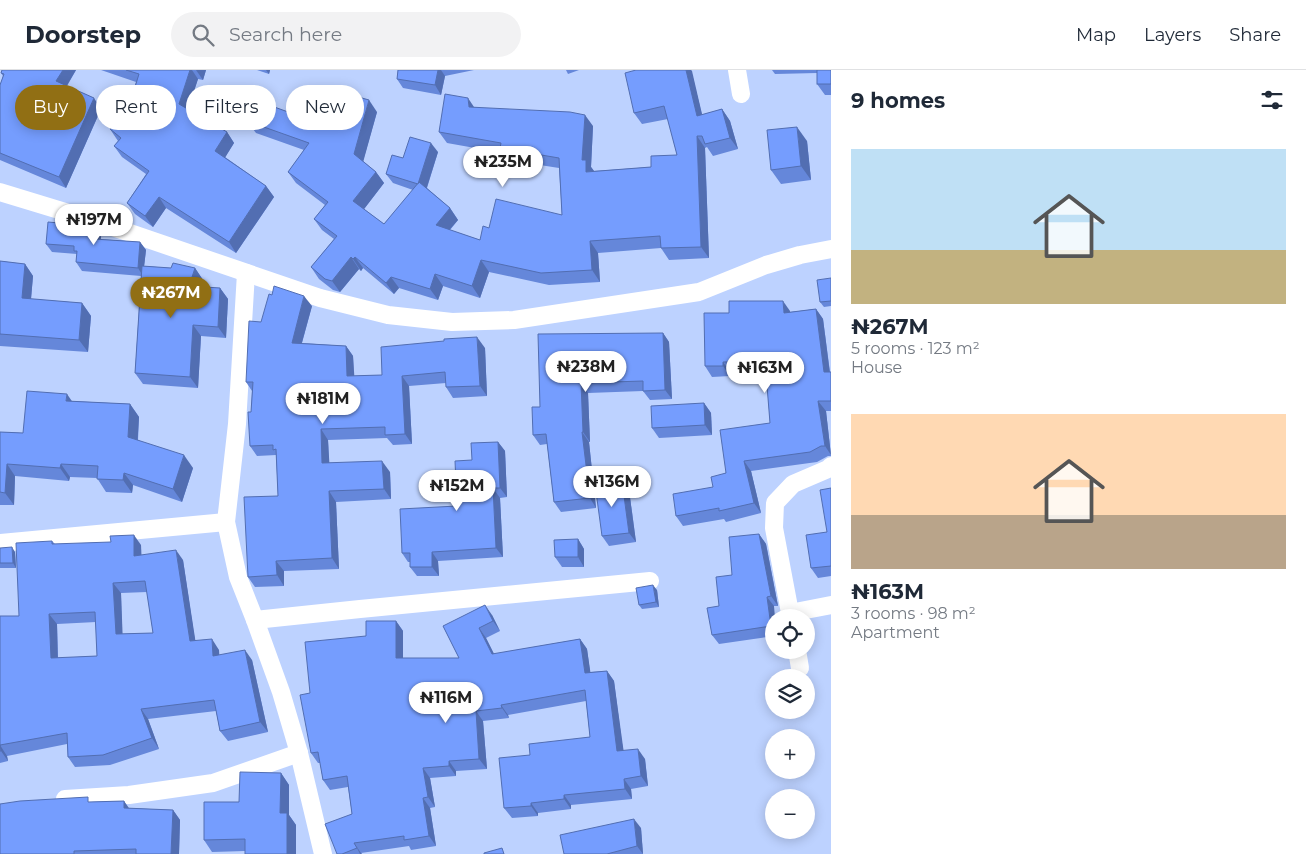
<!DOCTYPE html>
<html lang="en">
<head>
<meta charset="utf-8">
<style>
	:root { --surface:#fff; --page:#f2f2f3; --text:#1f2937; --muted:#747a83; --line:#e0e1e3; --accent:#916f14 }
	body { margin:0; font-family:Montserrat,sans-serif; background:var(--page); color:var(--text); height:100vh; display:flex; flex-direction:column; font-size:19px; white-space:nowrap }
	* { box-sizing:border-box; margin:0 }
	p { font-size:16px; color:var(--muted) }
	.icon { flex:none; width:28px; height:28px; fill:none; stroke:currentColor; stroke-width:2; stroke-linecap:round; stroke-linejoin:round }
	.map { position:relative; flex:1; overflow:hidden }
	.sheet { display:flex; flex-direction:column; background:var(--surface); width:475px }
	.sheet>* { flex:none }
	.hud { position:absolute; left:15px; top:15px; width:475px; height:45px; display:flex; gap:10px }
	.tools { position:absolute; left:765px; top:539px; display:grid; gap:10px }
	.tools a { display:grid; place-items:center; width:50px; height:50px; border-radius:50%; background:var(--surface); box-shadow:0 2px 12px #0003; font-size:25px }
	.price { position:absolute; translate:-50% -42px; padding:0 11px; border-radius:18px; background:#fff; color:#222; font-size:16px; line-height:32px; filter:drop-shadow(0 1px 2px #0008) }
	.price::after { content:''; position:absolute; left:50%; top:30px; width:15px; height:11px; margin-left:-8px; background:inherit; clip-path:polygon(0 0,100% 0,50% 100%) }
	.price.active { background:var(--accent); color:#fff }
	ul { padding:0; list-style:none }
	li { display:grid; align-content:center; gap:10px; height:265px; padding:0 20px }
	li span { display:grid; place-items:center; height:155px; border-radius:0px; color:#555 }
	li>.icon { margin-inline-start:auto }
	span .icon { width:90px; height:90px; fill:#fffc; stroke-width:1 }
	li b { font-size:21px }
	h2 { display:flex; justify-content:space-between; align-items:center; height:60px; padding:0 20px; font-size:21px }
	.tag { padding:0 18px; border-radius:22px; background:var(--surface); box-shadow:0 2px 12px #0003; font-size:18px; line-height:45px }
	.tag.active { background:var(--accent); color:#fff }
	header { display:flex; align-items:center; gap:30px; box-sizing:border-box; height:70px; padding:0 25px; background:var(--surface); border-bottom:1px solid var(--line) }
	header strong { font-size:24px }
	nav { display:flex; gap:28px; margin-inline-start:auto; font-size:18px }
	.search { width:350px; height:45px; background:var(--page); display:flex; align-items:center; gap:12px; box-sizing:border-box; padding:0 18px; border-radius:28px; color:var(--muted); font-size:19px }
	main { display:flex; flex:1; min-height:0 }
	.map>svg:first-child { display:block }
	.lines { fill:none; stroke-linecap:round; stroke-linejoin:round }
	.street { stroke:#fff; stroke-width:18 }
	.wall { fill:#6587da; fill-rule:evenodd }
	.shaded-wall { fill:#526eb2 }
	.building { fill:#759dfe; stroke:#526eb2; fill-rule:evenodd }
</style>
</head>
<body>
<header>
<strong>Doorstep</strong>
<div class="search"><svg class="icon" aria-label="search" viewBox="0 0 24 24"><circle cx="10" cy="10" r="6"/><path d="M15 15l6 6"/></svg>Search here</div>
<nav><a>Map</a><a>Layers</a><a>Share</a></nav>
</header>
<main>
<div class="map">
<svg width="831" height="784" viewBox="0 0 831 784">
	<rect width="100%" height="100%" fill="#bdd2ff"/>
	<g class="lines">
		<g class="street">
			<path d="M737,0l4,24"/>
			<path d="M0,122l95,29 225,77 68,17 64,7 62,-2 185,-28 67,-27 34,-10 31,-6"/>
			<path d="M246,203l-9,151 -11,98 12,55 17,43 26,72 18,61 24,101"/>
			<path d="M0,473l226,-21"/>
			<path d="M790,543l41,-8"/>
			<path d="M791,548l-17,-90 1,-25 18,-19 35,-15 3,-3"/>
			<path d="M255,550l105,-11 290,-28"/>
			<path d="M797,580l3,18"/>
			<path d="M65,729l64,-4 84,-12 86,-30"/>
		</g>
	</g>
	<g class="wall">
		<path d="M2,0h74l-9,16 34,23 -35,79 -66,-28v-75l3,-9 -2,-3z"/>
		<path d="M101,0h105l-3,10 -5,-1 -10,30 39,23 7,11 -9,14 41,29 8,11 -38,56 -70,-45 -13,19 -18,-13 -8,-11 19,-29 -24,-17 -8,-11 4,-5 -8,-12 20,-26 6,-21z"/>
		<path d="M257,0h13l-1,4z"/>
		<path d="M398,0h76l-29,6 -4,19 -38,-7 -6,-9z"/>
		<path d="M566,0h13l-11,4z"/>
		<path d="M636,0h55l11,45 20,-6 8,12 8,28 -25,7 -6,-9 -2,1 4,110 -40,2 -8,-12 -63,5 2,29 -51,3 -60,-13 -9,26 -37,-12 -5,14 -39,-12 -5,6 -31,-26 -2,3 -2,-2 -19,23 -7,-2 -14,-11 -8,-12 23,-28 -12,-9 -8,-11 11,-14 -29,-22 -8,-11 16,-22 -48,-17 -9,-12h66l64,-9 -14,49 13,11 8,11 -20,26 20,15 29,-34 -20,-7 -7,-9 17,-16 35,-6 -11,36 23,20 8,12 -8,10 30,10 9,-12 73,-13 -3,-47 -51,-8 -5,-7 -56,-10 -8,-11 35,-25 119,19 -2,41 3,4 57,-4 26,-12 -9,-36 -26,5 -8,-11z"/>
		<path d="M772,0h59v25h-6l-8,-11v-11l-42,1z"/>
		<path d="M807,71l4,39 -30,4 -10,-14z"/>
		<path d="M70,154l2,3 23,2 6,8 -1,2 40,3 6,8 -2,16 27,2h24l8,12 -2,7 19,1 8,11 -2,39 -25,-2 -3,52 -55,-4 -8,-11 6,-97 -59,-5 -6,-9 1,-8 -25,-2 -6,-8z"/>
		<path d="M0,191l25,3 8,12 -2,23 51,4 9,13 -3,36 -88,-6z"/>
		<path d="M831,208v28l-7,1 -4,-5z"/>
		<path d="M312,236l-10,37 44,3 7,10 1,20 28,-1 103,-27 2,48 -34,2 -7,-11v-4l-37,3 3,58 -19,1 -6,-7 -59,2 1,23 61,9 1,27 -55,3 3,67 -55,2v15l-29,1 -7,-10 30,-81 -2,-41 -19,1 -7,-10 2,-55 -6,-9 15,-60z"/>
		<path d="M816,239l7,10 7,53h1v39h-5l5,45h-3l-11,6 -66,9 10,42 -35,9 -2,-3 -41,7 -7,-10 37,-29 57,-64 -4,-52 -36,1v4l-18,1 -7,-11 24,-53 61,-2v1z"/>
		<path d="M663,263l6,9 3,57 -22,1 -7,-9 -55,2 2,49h-1l7,66 -35,4 -7,-10 -7,-58 -7,1 -7,-10 7,-28z"/>
		<path d="M72,331l58,3 9,13 -1,23 55,28 -11,34 -49,-17 -1,8 -26,-1 -9,-14 -27,-1 -1,4 -54,-5 -1,29h-14v-73l23,1z"/>
		<path d="M704,333l7,10 1,22 -53,3 -7,-10z"/>
		<path d="M498,372l7,9 2,46 -7,1 3,59 -65,4 1,15h-22l-7,-9v-5h-2l-6,-9 55,-47 15,-46z"/>
		<path d="M831,418v88l-13,2 -7,-10 16,-36z"/>
		<path d="M629,420l7,52 -27,4 -7,-10z"/>
		<path d="M759,464l7,10 12,62h-4v30l-55,8 -7,-9 7,-29 13,-31z"/>
		<path d="M578,469l6,10v18h-22l-7,-10z"/>
		<path d="M52,471l3,3 86,1v10l42,5 12,81 24,9v5l33,5 16,72 -40,9 -8,-10 -4,-20 -68,8 11,30 -49,16 -35,2 -7,-10 -1,-13 -60,12 1,5 -8,2v-147h19zM147,522l6,41 -31,1 -1,-41zM96,552l1,34 -39,2 -1,-34z"/>
		<path d="M0,478l15,4 1,16h-16z"/>
		<path d="M657,520l2,17 -17,2 -3,-4z"/>
		<path d="M492,545l8,16 -14,7 8,16 86,-15 7,10 3,23 17,-1 7,10 9,70 22,8 3,27 -17,3 1,10 -61,6v4l-33,4v3l-26,2 -8,-10 26,-53 60,-18 -4,-36 -78,14 1,3 -26,3 4,48 -31,2v5l-26,2 5,29 -5,1 6,38 -25,4 -2,-4 -48,7 1,1h-25l15,-40 -4,-27 -18,3 -7,-10 -3,-17h-2l-7,-10 -1,-60 56,-57 30,-15 7,10v27h56l-16,-32z"/>
		<path d="M281,703l8,12v30l7,10v29l-51,-3 -33,1 -8,-12 35,-38z"/>
		<path d="M124,731l4,7 45,2 7,10 -1,34h-179l91,-52z"/>
		<path d="M641,758l2,26h-79z"/>
	</g>
	<g class="shaded-wall">
		<path d="M63,0h13l-13,22 -7,-11z"/>
		<path d="M190,0h2l6,9 -12,36 -7,-11z"/>
		<path d="M196,0h10l-3,10z"/>
		<path d="M266,0h4l-1,4z"/>
		<path d="M438,0h3l4,6 -4,19 -6,-10z"/>
		<path d="M686,0h5l1,1 13,56 -8,-11z"/>
		<path d="M94,28l7,11 -35,79 -7,-11z"/>
		<path d="M468,28l8,12 -7,-3z"/>
		<path d="M369,30l8,12 -15,54 -8,-12z"/>
		<path d="M722,39l8,12 8,28 -8,-11z"/>
		<path d="M585,45l8,11 -2,41 3,4 -8,1 -4,-12z"/>
		<path d="M797,57l10,14 4,39 -10,-14z"/>
		<path d="M227,62l7,11 -11,18 -8,-10z"/>
		<path d="M697,66l8,12 4,110 -8,-11z"/>
		<path d="M431,73l7,9 -13,41 -7,-9z"/>
		<path d="M376,102l8,11 -23,30 -8,-12z"/>
		<path d="M266,116l8,11 -38,56 -7,-11z"/>
		<path d="M159,127l7,11 -13,19 -8,-11z"/>
		<path d="M450,138l8,12 -14,16 -8,-11z"/>
		<path d="M95,159l6,8 -1,10 -6,-8z"/>
		<path d="M590,171l8,12 2,29 -8,-12z"/>
		<path d="M140,172l6,8 -3,26 -5,-8z"/>
		<path d="M351,187l8,12 -19,23 -8,-11z"/>
		<path d="M355,187l8,11 -2,3 -8,-12z"/>
		<path d="M481,190l8,12 -9,26 -8,-12z"/>
		<path d="M25,194l8,12 -3,34 -8,-12z"/>
		<path d="M195,198l8,12 -6,17 -8,-11z"/>
		<path d="M435,204l8,12 -5,14 -8,-11z"/>
		<path d="M391,207l8,11 -5,6 -8,-11z"/>
		<path d="M220,218l8,11 -2,39 -8,-11z"/>
		<path d="M304,226l8,10 -13,47 -7,-10z"/>
		<path d="M783,231l7,10 1,12 -7,-10z"/>
		<path d="M82,233l9,13 -3,36 -9,-12z"/>
		<path d="M816,239l7,10 8,63 -7,-10z"/>
		<path d="M193,255l8,11 -3,52 -8,-11z"/>
		<path d="M663,263l6,9 3,57 -7,-9z"/>
		<path d="M477,267l8,11 2,48 -7,-10z"/>
		<path d="M346,276l7,10 2,31 -8,-11z"/>
		<path d="M723,292l7,10v4l-7,-10z"/>
		<path d="M402,306l7,10 3,58 -7,-10z"/>
		<path d="M581,313l7,10 2,49 -7,-10z"/>
		<path d="M67,324l9,13 -10,-6z"/>
		<path d="M818,331l8,10 5,44 -6,-9z"/>
		<path d="M704,333l7,10 1,22 -7,-10z"/>
		<path d="M130,334l9,13 -2,32 -9,-12z"/>
		<path d="M321,359l7,11 2,34 -8,-11z"/>
		<path d="M582,362l7,10 7,66 -6,-10z"/>
		<path d="M498,372l7,9 2,46 -7,-9z"/>
		<path d="M184,385l9,13 -11,34 -9,-13z"/>
		<path d="M382,391l8,11 1,27 -7,-10z"/>
		<path d="M744,391l7,10 10,42 -7,-10z"/>
		<path d="M7,394l8,12 -1,29 -9,-12z"/>
		<path d="M61,394l9,13 -1,4 -9,-13z"/>
		<path d="M124,403l9,12 -1,8 -9,-13z"/>
		<path d="M622,411l7,9 7,52 -7,-9z"/>
		<path d="M493,418l7,10 3,59 -7,-9z"/>
		<path d="M329,421l7,11 3,67 -7,-11z"/>
		<path d="M759,464l7,10 12,62 -7,-10z"/>
		<path d="M134,465l7,10 1,21 -8,-10z"/>
		<path d="M578,469l6,10v18l-6,-10z"/>
		<path d="M12,477l3,5 1,16 -3,-5z"/>
		<path d="M176,480l7,10 14,91 -7,-10z"/>
		<path d="M432,482l6,9 1,15 -7,-9z"/>
		<path d="M276,491l8,10v15l-7,-11z"/>
		<path d="M113,513l8,10 2,52 -7,-11z"/>
		<path d="M653,515l4,5 2,17 -3,-5z"/>
		<path d="M767,527l7,9 1,12h-1v11l-3,-3z"/>
		<path d="M485,535l7,10 8,16 -7,-10z"/>
		<path d="M49,544l8,10 1,44 -7,-10z"/>
		<path d="M396,551l7,10v37l-7,-10z"/>
		<path d="M479,558l7,10 13,26 -7,-10z"/>
		<path d="M212,569l7,11 1,17 -7,-11z"/>
		<path d="M580,569l7,10 5,34 -7,-10z"/>
		<path d="M245,580l7,10 16,72 -8,-10z"/>
		<path d="M607,601l7,10 11,80 -8,-10z"/>
		<path d="M501,635l7,10 1,3 -7,-10z"/>
		<path d="M141,639l7,10 11,30 -7,-11z"/>
		<path d="M476,641l7,10 4,48 -8,-10z"/>
		<path d="M0,675l7,11 1,5 -7,-10z"/>
		<path d="M638,679l7,10 3,27 -7,-10z"/>
		<path d="M449,691l7,10v5l-7,-10z"/>
		<path d="M423,698l7,10 5,29 -7,-10z"/>
		<path d="M281,703l8,12v30l7,10v29h-9l-7,-41z"/>
		<path d="M624,709l7,10 1,10 -7,-10z"/>
		<path d="M564,725l7,10v4l-7,-10z"/>
		<path d="M423,728l7,10 6,38 -7,-10z"/>
		<path d="M124,731l7,10 -7,-3z"/>
		<path d="M531,733l7,10v3l-7,-10z"/>
		<path d="M173,740l7,10 -1,34h-8z"/>
		<path d="M634,749l7,9 2,26 -6,-8z"/>
		<path d="M354,773l7,10 1,1h-2l-3,-6z"/>
	</g>
	<g class="building">
		<path d="M2,0h61l-7,11 38,17 -35,79 -59,-24v-68l4,-11 -3,-1z"/>
		<path d="M126,0h64l-11,34 48,28 -12,19 51,35 -37,56 -70,-45 -14,19 -18,-13 22,-32 -35,-25 7,-8 -11,-9 20,-26 9,-29z"/>
		<path d="M398,0h40l-3,15 -38,-6z"/>
		<path d="M636,0h50l11,46 25,-7 8,29 -25,6 -3,-8h-5l4,111 -40,1 -1,-12 -70,5 2,29 -51,3 -60,-13 -9,26 -37,-12 -5,15 -39,-12 -5,6 -31,-26 -2,2 -2,-2 -19,24 -7,-2 -14,-12 26,-31 -23,-17 14,-17 -40,-30 21,-29 -62,-22 8,-21 58,21 10,-34 46,13 -15,54 22,18 -23,29 31,23 35,-42 31,26 -14,17 44,15 3,-14 6,2 7,-29 66,16 -3,-57 -59,-10 1,-5 -62,-11 6,-38 23,4 1,9 101,5 15,3 -3,45h4v12l65,-5v-11l26,-1 -13,-49 -30,7 -9,-40z"/>
		<rect x="817" y="0" width="14" height="14"/>
		<path d="M797,57l4,39 -30,4 -4,-40z"/>
		<path d="M410,67l21,6 -13,41 -32,-10 6,-19 11,3z"/>
		<path d="M48,152l22,2 -1,3 26,2 -1,10 46,3 -2,26 -62,-6 1,-11h-3v-5l-28,-2z"/>
		<path d="M0,191l25,3 -3,34 60,5 -3,37 -79,-6z"/>
		<path d="M173,193l22,5 -6,18 31,2 -2,39 -25,-2 -3,52 -55,-4 7,-107 29,2z"/>
		<path d="M831,208v23l-11,1 -3,-22z"/>
		<path d="M274,216l30,10 -12,47 54,3 1,30 35,-1 -1,-28 63,-6v-2l33,-2 3,49 -34,1 -1,-15 -43,4 3,58 -20,1v-8l-64,2 1,34 60,-2 2,28 -55,2 3,67 -56,3 1,14 -29,2 -4,-80 34,-1 -2,-47 -3,1v-5l-23,1 -2,-34h3l2,-30h-7l3,-61 12,1 8,-28 3,1z"/>
		<path d="M729,231h54l1,12 32,-4 8,63h7v29h-13l7,45h-4l-11,6 -66,9 10,42 -35,8v-3l-43,8 -3,-22 40,-7 -2,-10 15,-4 -6,-43 50,-7 -5,-62 -42,1v4h-18l-1,-53h25z"/>
		<path d="M663,263l2,57 -22,1v-10l-62,2 2,49h-1l8,66 -36,4 -8,-68 -13,1 -1,-28h8l-2,-73z"/>
		<path d="M27,321l40,3 -1,7 64,3 -2,33 56,18 -11,34 -49,-16 -1,7 -26,-1 1,-13 -37,-2 -1,4 -53,-4 -2,29 -5,-1v-60l23,1z"/>
		<path d="M704,333l1,22 -53,3 -1,-22z"/>
		<path d="M498,372l2,46h-7l3,60 -64,4v15h-22v-14h-8l-2,-44 57,-3 -2,-45 17,-1 -1,-17z"/>
		<path d="M622,411l7,52 -27,3 -7,-52z"/>
		<path d="M831,418v78l-20,2 -5,-33 21,-3 -7,-42z"/>
		<path d="M759,464l12,62 -4,1 4,29 -59,9 -5,-27 12,-2 -3,-29 16,-2 -3,-38z"/>
		<path d="M134,465v21l42,-6 14,91 22,-2 1,17 32,-6 15,72 -40,9 -6,-31 -73,9 11,29 -49,17 -35,2 -1,-24 -67,12 1,6h-1v-135h19l-3,-73 36,-2v3l59,-2 -1,-6zM145,511l8,52 -37,1 -3,-51zM95,542l2,44 -46,2 -2,-44z"/>
		<path d="M578,469v18h-23l-1,-17z"/>
		<path d="M12,477l1,16h-13v-15z"/>
		<path d="M653,515l3,17 -17,3 -3,-17z"/>
		<path d="M485,535l8,16 -14,7 13,26 88,-15 5,34 22,-2 10,80 21,-2 3,27 -17,3 1,10 -61,6v4l-33,4v3l-27,2 -5,-50 31,-3 -1,-11 61,-7 -5,-47 -84,15 1,3 -26,3 3,48 -30,2v5l-26,2 5,29 -5,1 6,38 -25,4v-4l-50,7 3,5 -15,6h-5l-12,-30 27,-10 -5,-38 -24,4 -5,-28 -7,1 -11,-58 10,-2 -5,-51 61,-6v-15h30v37h63l-16,-32z"/>
		<path d="M240,702l41,1 -1,40h7v41h-42v-15l-41,1v-38h35z"/>
		<path d="M88,727v5l36,-1v7l49,2 -2,44h-35v-5l-62,2v3h-74v-50l20,-3z"/>
		<path d="M634,749l3,27 -30,8h-43l-4,-19z"/>
		<path d="M502,778l2,6h-20v-1z"/>
	</g>
</svg>
<div class="tools">
<a><svg class="icon" aria-label="locate" viewBox="0 0 24 24"><circle cx="12" cy="12" r="6"/><path d="M12 2v4M12 18v4M2 12h4M18 12h4"/></svg></a>
<a><svg class="icon" aria-label="layers" viewBox="0 0 24 24"><path d="M12 4l9 5-9 5-9-5zM3 14l9 5 9-5"/></svg></a>
<a>+</a>
<a>−</a>
</div>
<b class="price" style="left:503px;top:118px">₦235M</b>
<b class="price" style="left:94px;top:176px">₦197M</b>
<b class="price active" style="left:171px;top:249px">₦267M</b>
<b class="price" style="left:586px;top:323px">₦238M</b>
<b class="price" style="left:765px;top:324px">₦163M</b>
<b class="price" style="left:323px;top:355px">₦181M</b>
<b class="price" style="left:612px;top:438px">₦136M</b>
<b class="price" style="left:457px;top:442px">₦152M</b>
<b class="price" style="left:446px;top:654px">₦116M</b>
<div class="hud">
<a class="tag active">Buy</a>
<a class="tag">Rent</a>
<a class="tag">Filters</a>
<a class="tag">New</a>
</div>
</div>
<section class="sheet">
<h2>9 homes<svg class="icon" aria-label="filters" viewBox="0 0 24 24"><path d="M4 7h16M4 17h16"/><circle cx="9" cy="7" r="2"/><circle cx="15" cy="17" r="2"/></svg></h2>
<ul>
<li><span style="background:linear-gradient(#bfe0f5 65%,#c2b280 0)"><svg class="icon" aria-label="home" viewBox="0 0 24 24"><path d="M3 11l9-7 9 7M6 9v11h12V9"/></svg></span><div><b>₦267M</b><p>5 rooms · 123 m²</p><p>House</p></div></li>
<li><span style="background:linear-gradient(#ffd9b3 65%,#b9a48a 0)"><svg class="icon" aria-label="home" viewBox="0 0 24 24"><path d="M3 11l9-7 9 7M6 9v11h12V9"/></svg></span><div><b>₦163M</b><p>3 rooms · 98 m²</p><p>Apartment</p></div></li>
</ul>
</section>
</main>
</body>
</html>
